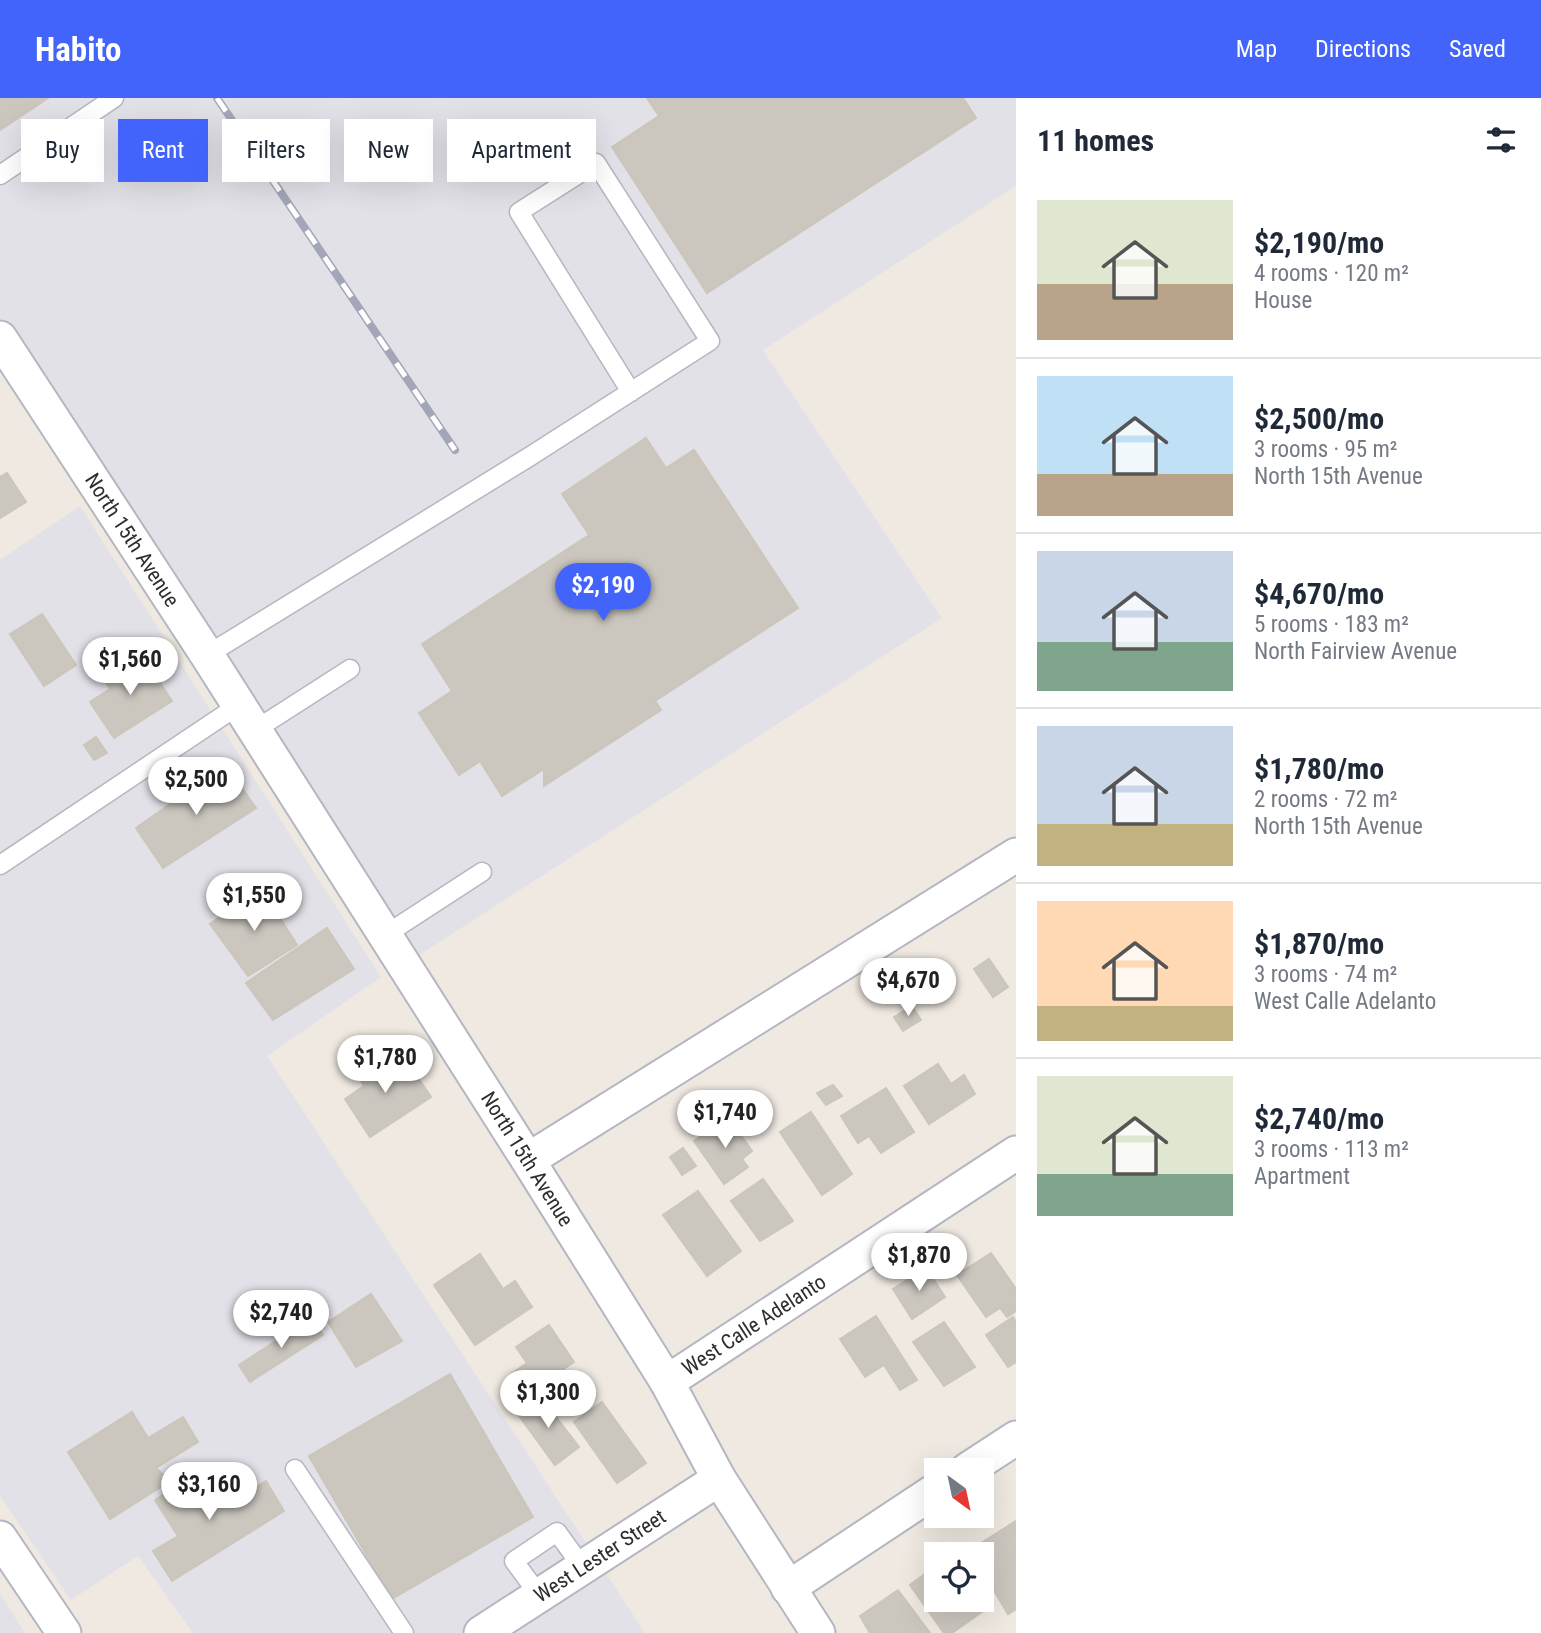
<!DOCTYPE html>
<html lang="en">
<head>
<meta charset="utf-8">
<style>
	:root { --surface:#fff; --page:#f6f6f7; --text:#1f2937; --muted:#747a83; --line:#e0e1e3; --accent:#4264fb }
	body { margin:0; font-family:"Roboto Condensed",sans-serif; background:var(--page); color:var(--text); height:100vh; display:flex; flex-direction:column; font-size:26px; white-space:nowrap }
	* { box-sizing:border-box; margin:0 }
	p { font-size:23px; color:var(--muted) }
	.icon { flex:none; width:38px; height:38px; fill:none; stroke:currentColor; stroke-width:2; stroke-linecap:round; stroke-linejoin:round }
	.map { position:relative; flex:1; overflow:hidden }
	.side { display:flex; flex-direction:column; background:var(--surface); width:525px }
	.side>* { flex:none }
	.hud { position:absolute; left:21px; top:21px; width:665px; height:63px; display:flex; gap:14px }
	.needle { width:46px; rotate:147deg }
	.tools { position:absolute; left:924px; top:1360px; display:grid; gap:14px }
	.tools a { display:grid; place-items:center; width:70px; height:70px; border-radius:0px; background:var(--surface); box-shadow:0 7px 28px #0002; font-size:35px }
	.price { position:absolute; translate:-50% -60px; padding:0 16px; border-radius:24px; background:#fff; color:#222; font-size:23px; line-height:46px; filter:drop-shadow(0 2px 4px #0008) }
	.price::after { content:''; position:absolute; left:50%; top:42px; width:21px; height:16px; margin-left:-10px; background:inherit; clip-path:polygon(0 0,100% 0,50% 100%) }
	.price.current { background:var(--accent); color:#fff }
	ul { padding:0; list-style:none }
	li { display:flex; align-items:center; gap:21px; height:175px; padding:0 21px }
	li+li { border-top:2px solid var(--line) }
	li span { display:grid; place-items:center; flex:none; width:196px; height:140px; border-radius:0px; color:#555 }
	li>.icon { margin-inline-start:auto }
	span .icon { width:84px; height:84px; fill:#fffc; stroke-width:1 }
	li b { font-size:30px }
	h2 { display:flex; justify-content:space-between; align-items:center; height:84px; padding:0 21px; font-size:30px }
	.chip { padding:0 24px; border-radius:0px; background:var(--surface); box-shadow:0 7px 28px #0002; font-size:24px; line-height:63px }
	.chip.current { background:var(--accent); color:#fff }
	header { display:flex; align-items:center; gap:42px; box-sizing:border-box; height:98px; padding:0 35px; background:var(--accent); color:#fff }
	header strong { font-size:33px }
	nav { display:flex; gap:38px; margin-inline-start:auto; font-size:24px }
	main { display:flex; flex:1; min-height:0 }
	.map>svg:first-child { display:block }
	.industrial { fill:#e3e1e8 }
	.building { fill:#cbc7bf; stroke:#cbc5ba; stroke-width:2 }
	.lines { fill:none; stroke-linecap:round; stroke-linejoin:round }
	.lane-casing { stroke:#b4b7c1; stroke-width:21 }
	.street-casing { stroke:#b4b7c1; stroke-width:37 }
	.lane { stroke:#fff; stroke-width:18 }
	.street { stroke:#fff; stroke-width:33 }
	.rail-casing { stroke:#a3a6b8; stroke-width:8 }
	.rail { stroke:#fff; stroke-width:5; stroke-dasharray:16; stroke-linecap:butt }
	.labels { text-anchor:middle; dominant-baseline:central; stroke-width:5; stroke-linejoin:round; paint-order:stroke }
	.street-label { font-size:21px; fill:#2e2e2e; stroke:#fff }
</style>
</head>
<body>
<header>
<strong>Habito</strong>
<nav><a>Map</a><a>Directions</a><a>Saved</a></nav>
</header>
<main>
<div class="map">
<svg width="1016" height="1535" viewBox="0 0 1016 1535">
	<rect width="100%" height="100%" fill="#efe9e1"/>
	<g class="industrial">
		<path d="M0,0h1016v88l-253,164 179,268 -532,343 -410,-641z"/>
		<path d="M80,408l301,471 -114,79 378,577h-452l-55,-77 -67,44 -71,-104v-936z"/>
		<path d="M0,1496l25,39h-25z"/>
	</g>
	<g class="building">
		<path d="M0,0h48l-48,32z"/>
		<path d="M647,0h316l13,20 -269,175 -95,-146 47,-31z"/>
		<path d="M646,340l20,30 28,-18 104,158 -143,93 6,9 -117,76v-17l-42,27 -22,-35 -21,14 -40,-62 33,-22 -30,-47 167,-109 -27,-41z"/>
		<path d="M7,375l19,29 -26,16v-41z"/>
		<path d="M42,516l34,51 -32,21 -34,-52z"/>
		<path d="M141,557l31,46 -58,37 -24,-36 20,-13 -6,-9z"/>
		<path d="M96,639l11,16 -13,7 -10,-15z"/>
		<path d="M226,667l30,43 -93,60 -27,-40z"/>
		<path d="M261,790l36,57 -49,31 -38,-52z"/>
		<path d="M327,830l27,41 -81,51 -27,-37z"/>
		<path d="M989,861l19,28 -15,10 -19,-28z"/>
		<path d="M912,908l9,14 -18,11 -9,-14z"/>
		<path d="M386,955l19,29 11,-7 15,22 -61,40 -25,-38 19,-13 -8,-13z"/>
		<path d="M938,966l13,20 13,-9 11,19 -46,30 -25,-38z"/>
		<path d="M833,987l9,11 -16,9 -9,-12z"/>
		<path d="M886,990l28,44 -33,21 -12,-17 -11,7 -17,-27z"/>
		<path d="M811,1014l41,62 -30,21 -42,-63z"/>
		<path d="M728,1019l24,34 -10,8 6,8 -24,17 -30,-43z"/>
		<path d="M683,1050l13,18 -14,9 -12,-18z"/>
		<path d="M763,1081l30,42 -33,20 -29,-40z"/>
		<path d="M698,1093l43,60 -34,25 -44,-61z"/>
		<path d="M991,1155l25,36v22l-9,6 -7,-9 -14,9 -29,-42z"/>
		<path d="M480,1156l23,35 12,-8 17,26 -57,38 -41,-60z"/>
		<path d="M926,1170l19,29 -33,22 -19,-30z"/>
		<path d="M371,1196l31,47 -46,26 -28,-45z"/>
		<path d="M876,1218l41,64 -17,10 -16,-25 -19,12 -25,-38z"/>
		<path d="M1013,1219l3,5v40l-8,5 -22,-32z"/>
		<path d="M311,1220l12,17 -73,47 -11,-17z"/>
		<path d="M944,1224l31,45 -31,19 -31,-44z"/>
		<path d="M549,1227l25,37 -49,33 -14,-21 16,-11 -11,-16z"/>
		<path d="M450,1276l83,143 -141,82 -83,-143z"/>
		<path d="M540,1298l39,51 -24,18 -38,-52z"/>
		<path d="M602,1304l44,61 -29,20 -43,-61z"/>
		<path d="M132,1314l16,26 35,-21 15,25 -42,26 14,13 -60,38 -42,-67z"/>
		<path d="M199,1374l22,36 45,-27 18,30 -112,70 -19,-30 25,-15 -23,-36z"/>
		<path d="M1016,1423v88l-8,5 -26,-44v-16h-10l-2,-4z"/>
		<path d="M936,1468v34h46v-11l11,15 -41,29h-8l-34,-48z"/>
		<path d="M898,1492l32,43h-60l-10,-17z"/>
	</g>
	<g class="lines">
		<defs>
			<g id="lane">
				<path d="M0,77l114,-77"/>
				<path d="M207,557l322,-198 181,-116 -114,-178 -77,49 112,180"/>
				<path d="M255,632l95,-61"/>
				<path d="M0,767l239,-160"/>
				<path d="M385,837l97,-63"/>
				<path d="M295,1371l109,164"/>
				<path d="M539,1497l-25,-34 43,-29 26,36"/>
			</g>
			<g id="street">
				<path d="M0,240l207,317 321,505 139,222 52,97 99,154"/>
				<path d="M528,1062l488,-305"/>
				<path d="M667,1284l349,-229"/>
				<path d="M967,1372l49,-32"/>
				<path d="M0,1440l64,95"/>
				<path d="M788,1490l148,-98"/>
				<path d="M481,1535l238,-154"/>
			</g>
		</defs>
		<use href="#lane" class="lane-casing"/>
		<use href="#street" class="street-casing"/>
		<use href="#lane" class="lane"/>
		<use href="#street" class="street"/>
		<defs>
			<path id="rail" d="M217,0l238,352"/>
		</defs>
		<use href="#rail" class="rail-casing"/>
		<use href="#rail" class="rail"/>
	</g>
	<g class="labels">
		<g class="street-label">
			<text transform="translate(132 442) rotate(57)">North 15th Avenue</text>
			<text transform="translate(527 1061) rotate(58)">North 15th Avenue</text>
			<text transform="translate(754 1227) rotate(-33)">West Calle Adelanto</text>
			<text transform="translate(600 1458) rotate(-33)">West Lester Street</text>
		</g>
	</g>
</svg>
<div class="tools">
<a><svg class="needle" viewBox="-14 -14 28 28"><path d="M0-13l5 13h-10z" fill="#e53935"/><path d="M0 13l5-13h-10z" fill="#747a83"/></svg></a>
<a><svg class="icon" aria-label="locate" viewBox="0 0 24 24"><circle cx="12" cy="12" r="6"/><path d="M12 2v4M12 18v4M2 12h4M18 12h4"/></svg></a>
</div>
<b class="price current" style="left:603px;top:525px">$2,190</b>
<b class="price" style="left:130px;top:599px">$1,560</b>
<b class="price" style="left:196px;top:719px">$2,500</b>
<b class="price" style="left:254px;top:835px">$1,550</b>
<b class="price" style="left:908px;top:920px">$4,670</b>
<b class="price" style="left:385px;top:997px">$1,780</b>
<b class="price" style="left:725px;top:1052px">$1,740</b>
<b class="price" style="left:919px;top:1195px">$1,870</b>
<b class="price" style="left:281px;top:1252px">$2,740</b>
<b class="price" style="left:548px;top:1332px">$1,300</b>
<b class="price" style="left:209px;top:1424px">$3,160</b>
<div class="hud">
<a class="chip">Buy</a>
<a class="chip current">Rent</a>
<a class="chip">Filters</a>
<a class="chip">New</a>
<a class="chip">Apartment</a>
</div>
</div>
<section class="side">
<h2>11 homes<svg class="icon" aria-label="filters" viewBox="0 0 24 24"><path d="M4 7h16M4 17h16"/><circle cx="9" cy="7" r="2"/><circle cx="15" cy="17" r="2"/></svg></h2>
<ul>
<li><span style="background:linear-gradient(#dfe7d0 60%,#b9a48a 0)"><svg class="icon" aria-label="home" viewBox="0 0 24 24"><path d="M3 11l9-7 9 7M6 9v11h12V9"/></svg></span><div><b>$2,190/mo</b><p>4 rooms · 120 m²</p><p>House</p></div></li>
<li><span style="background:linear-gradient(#bfe0f5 70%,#b9a48a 0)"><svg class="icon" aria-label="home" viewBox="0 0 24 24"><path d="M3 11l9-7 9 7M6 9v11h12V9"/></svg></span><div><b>$2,500/mo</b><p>3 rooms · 95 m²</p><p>North 15th Avenue</p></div></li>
<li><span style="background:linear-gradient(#c9d6e8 65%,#7fa58c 0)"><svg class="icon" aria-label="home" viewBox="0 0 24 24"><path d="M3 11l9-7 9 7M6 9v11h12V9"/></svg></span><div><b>$4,670/mo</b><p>5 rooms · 183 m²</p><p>North Fairview Avenue</p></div></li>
<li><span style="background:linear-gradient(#c9d6e8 70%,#c2b280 0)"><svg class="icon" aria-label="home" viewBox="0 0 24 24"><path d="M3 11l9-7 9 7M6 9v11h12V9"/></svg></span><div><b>$1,780/mo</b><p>2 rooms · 72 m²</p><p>North 15th Avenue</p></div></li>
<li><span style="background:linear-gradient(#ffd9b3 75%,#c2b280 0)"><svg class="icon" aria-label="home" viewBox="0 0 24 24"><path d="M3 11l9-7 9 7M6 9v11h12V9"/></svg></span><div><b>$1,870/mo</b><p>3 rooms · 74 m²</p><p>West Calle Adelanto</p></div></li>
<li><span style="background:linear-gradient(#dfe7d0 70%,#7fa58c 0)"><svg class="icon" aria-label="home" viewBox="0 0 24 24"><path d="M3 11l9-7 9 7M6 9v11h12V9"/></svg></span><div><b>$2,740/mo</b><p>3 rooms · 113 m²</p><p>Apartment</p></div></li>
</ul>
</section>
</main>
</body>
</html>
